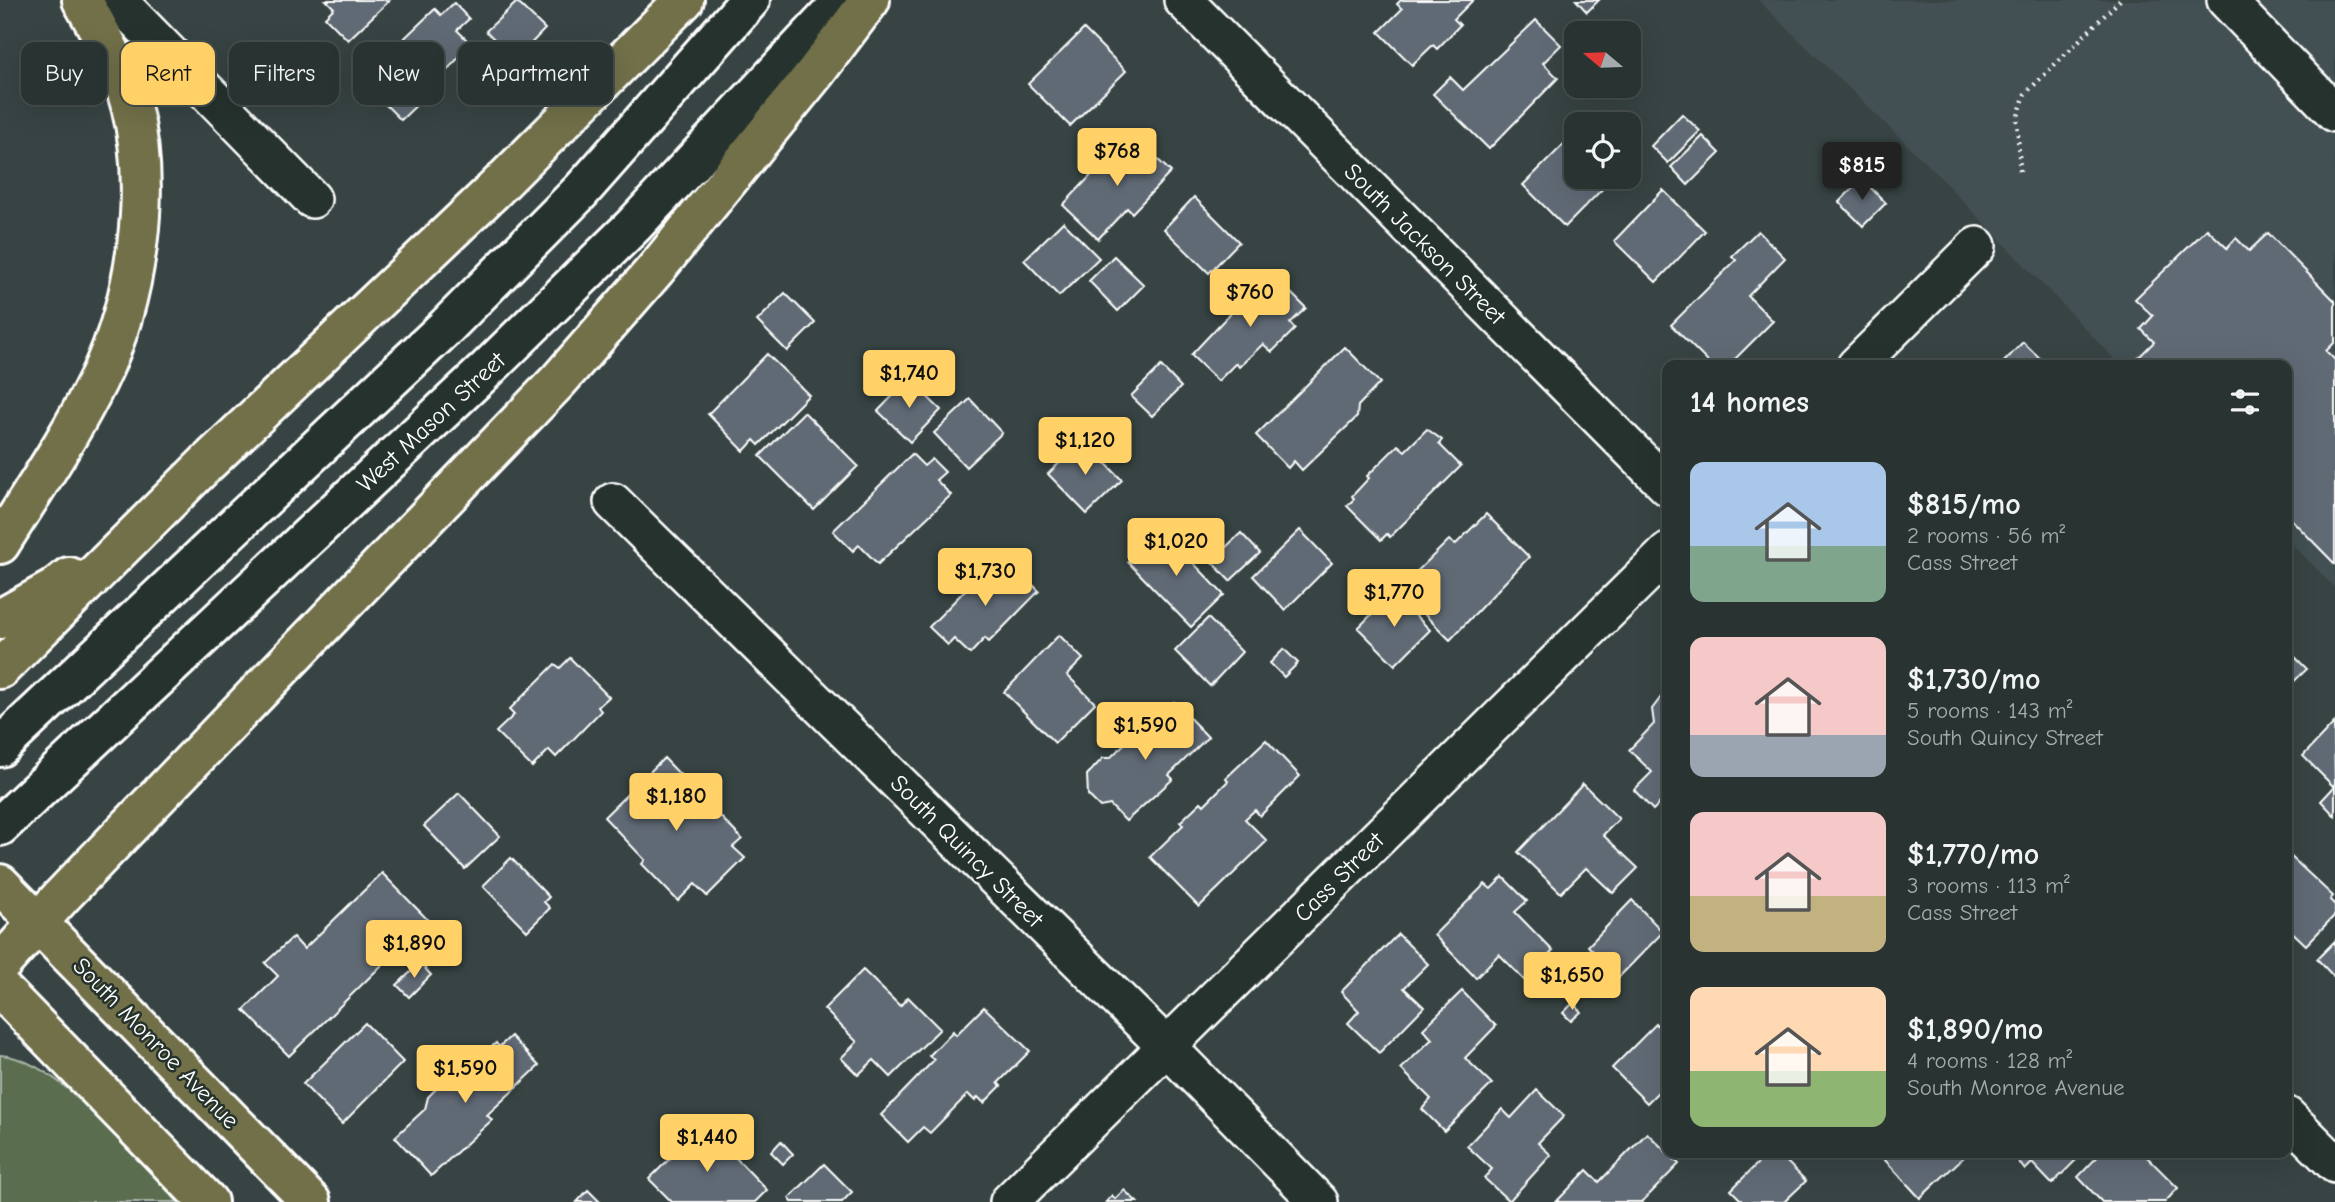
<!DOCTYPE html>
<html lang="en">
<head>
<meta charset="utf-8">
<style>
	:root { --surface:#293332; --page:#353f3e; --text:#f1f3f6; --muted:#a5aaac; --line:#454e4d; --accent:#ffd166 }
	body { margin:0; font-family:"Comic Neue",sans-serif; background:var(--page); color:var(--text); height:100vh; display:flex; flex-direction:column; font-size:26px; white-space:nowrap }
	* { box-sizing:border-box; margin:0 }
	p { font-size:23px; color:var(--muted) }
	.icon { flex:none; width:38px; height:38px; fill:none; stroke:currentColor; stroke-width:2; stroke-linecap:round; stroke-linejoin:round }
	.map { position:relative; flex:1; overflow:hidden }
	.sheet { position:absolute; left:1662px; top:360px; width:630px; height:798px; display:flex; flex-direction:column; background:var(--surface); border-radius:14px; box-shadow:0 7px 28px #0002,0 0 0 2px var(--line) }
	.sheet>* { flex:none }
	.guide { position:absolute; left:21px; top:42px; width:665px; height:63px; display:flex; gap:14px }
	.needle { width:46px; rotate:289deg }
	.tools { position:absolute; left:1564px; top:21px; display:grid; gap:14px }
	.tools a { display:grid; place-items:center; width:77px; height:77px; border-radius:14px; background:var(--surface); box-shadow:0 7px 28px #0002,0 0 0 2px var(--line); font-size:35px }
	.price { position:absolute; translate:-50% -60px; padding:0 16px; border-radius:7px; background:var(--accent); color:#111; font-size:23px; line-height:46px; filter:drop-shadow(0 2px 4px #0008) }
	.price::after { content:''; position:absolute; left:50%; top:42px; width:21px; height:16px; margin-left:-10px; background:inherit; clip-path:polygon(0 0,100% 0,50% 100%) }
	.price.selected { background:#222; color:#fff }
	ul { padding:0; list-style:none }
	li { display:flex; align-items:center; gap:21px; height:175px; padding:0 28px }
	li span { display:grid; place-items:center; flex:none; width:196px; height:140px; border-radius:14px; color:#555 }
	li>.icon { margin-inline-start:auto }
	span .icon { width:84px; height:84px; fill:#fffc; stroke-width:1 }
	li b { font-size:30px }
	h2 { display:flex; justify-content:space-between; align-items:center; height:84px; padding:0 28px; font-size:30px }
	.chip { padding:0 24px; border-radius:14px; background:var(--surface); box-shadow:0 7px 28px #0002,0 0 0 2px var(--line); font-size:24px; line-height:63px }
	.chip.selected { background:var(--accent); color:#111 }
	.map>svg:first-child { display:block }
	.built { fill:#435052 }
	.green { fill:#5a6d50; stroke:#acb6a8; stroke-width:2 }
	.building { fill:#606b75; stroke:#fff; stroke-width:2 }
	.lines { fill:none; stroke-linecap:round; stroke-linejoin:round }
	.minor-casing { stroke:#fff; stroke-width:42 }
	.secondary-casing { stroke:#fff; stroke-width:44 }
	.primary-casing { stroke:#fff; stroke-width:44 }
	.path { stroke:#fff; stroke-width:4.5; stroke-dasharray:2 5; stroke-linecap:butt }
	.minor { stroke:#26332d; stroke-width:37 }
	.secondary { stroke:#26332d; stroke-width:38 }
	.primary { stroke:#71704a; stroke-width:38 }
	.labels { text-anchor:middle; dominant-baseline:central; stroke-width:5; stroke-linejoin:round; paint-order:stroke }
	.street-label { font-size:24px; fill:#fff; stroke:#26332d }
</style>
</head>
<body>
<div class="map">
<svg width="2335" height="1202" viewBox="0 0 2335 1202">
	<rect width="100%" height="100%" fill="#374443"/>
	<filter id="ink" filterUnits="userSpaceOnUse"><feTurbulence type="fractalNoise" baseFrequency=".0143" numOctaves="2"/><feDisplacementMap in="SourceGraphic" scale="14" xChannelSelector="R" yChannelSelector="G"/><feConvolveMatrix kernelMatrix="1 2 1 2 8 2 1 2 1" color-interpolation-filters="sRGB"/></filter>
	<g filter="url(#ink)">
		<path class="built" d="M1758,0h577v588l-48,-49v-173h-166l-190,-198z"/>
		<path class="green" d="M0,1055c58,3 138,105 178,147h-178z"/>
		<g class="building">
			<path d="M326,0h64l-42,40 -23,-23 9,-9z"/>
			<path d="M1401,0h72l-19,19 6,6 -23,24 -4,-4 -21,20 -33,-33 23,-23 -5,-5z"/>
			<path d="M1576,0h23l-12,12z"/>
			<path d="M517,2l28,27 -30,31 -29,-29z"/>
			<path d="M454,3l15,16 -12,11 14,14 -41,45 -7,-8 -7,6 9,10 -24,23 -18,-18 12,-10 -16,-17 19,-18 -6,-7 43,-41 6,6z"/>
			<path d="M1536,20l25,25 -18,18 15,15 -69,71 -56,-55 17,-17 13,13z"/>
			<path d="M1084,29l42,42 -56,55 -42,-42z"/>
			<path d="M1682,114l18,17 -32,32 -17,-17z"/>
			<path d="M1577,131v46h37l-49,50 -42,-42z"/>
			<path d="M1703,136l17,17 -32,32 -17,-18z"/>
			<path d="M1136,139l35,33 -39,41 -5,-5 -29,31 -35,-34 51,-54 5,6z"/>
			<path d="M1862,179l24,24 -23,23 -24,-24z"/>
			<path d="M1663,190l42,41 -49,51 -42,-41z"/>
			<path d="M1194,197l45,45 -30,31 -45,-44z"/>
			<path d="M1063,222l36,36 -40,38 -35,-36z"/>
			<path d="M2207,229l20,19 9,-10 13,13 19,-18 67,68v41l-9,9 9,9v204l-48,-49v-149h-147l-5,-5 19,-19 -13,-13 12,-13 -18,-17z"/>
			<path d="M1758,231l27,27 -37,38 25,25 -45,45h-16l-41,-41 65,-65 -4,-4z"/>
			<path d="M1114,256l30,29 -26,26 -29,-30z"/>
			<path d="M1276,278l30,30 -16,15 5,6 -23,23 -9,-8 -24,23 -3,-4 -18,18 -27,-26 64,-68 6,6z"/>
			<path d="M785,293l30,30 -28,28 -30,-30z"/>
			<path d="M2023,342l25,24h-48z"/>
			<path d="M1345,347l35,36 -22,23 -1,11 -55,53 -8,-9 -6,7 -32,-33z"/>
			<path d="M767,354l42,41 -50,50 -5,-5 -10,11 -36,-37z"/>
			<path d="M1161,366l20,21 -29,29 -21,-20z"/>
			<path d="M909,379l32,31 -31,32 -32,-31z"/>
			<path d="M970,399l32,34 -36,34 -32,-34z"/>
			<path d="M804,412l54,54 -44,44 -54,-54z"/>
			<path d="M1427,429l15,11 -3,4 22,22 -71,71 -3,-3 -6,6 -34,-34 7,-7 -2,-3 17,-18 -2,-2 31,-31 7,6z"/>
			<path d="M1083,440l39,40 -35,34 -39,-40z"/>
			<path d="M912,454l12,12 8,-7 13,13 -9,8 15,15 -73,69 -19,-19 -6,6 -20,-20z"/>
			<path d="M1486,514l43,43 -79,83 -51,-51 50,-49 6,5z"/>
			<path d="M1161,529l63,66 -33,32 -63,-65z"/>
			<path d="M1300,530l32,33 -47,47 -32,-34z"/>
			<path d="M1241,533l19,20 -30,28 -19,-20z"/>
			<path d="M1006,558l33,33 -50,51 -4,-4 -15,16 -16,-15 -6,6 -19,-18 43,-44 5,5z"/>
			<path d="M1393,593l37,37 -35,35 -37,-37z"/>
			<path d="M1208,618l34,34 -32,34 -35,-35z"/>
			<path d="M1059,635l24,24 -16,16 28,28 -40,40 -51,-51z"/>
			<path d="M1284,649l14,14 -14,14 -14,-14z"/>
			<path d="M2287,649l20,20 -20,19z"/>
			<path d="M570,658l39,39 -11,10 3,4 -45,46 -7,-7 -17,17 -36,-35 18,-17 -5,-5 46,-46 5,4z"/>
			<path d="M1665,692h3v103l-15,15 -19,-20 18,-18 -23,-22 25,-26 -2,-15z"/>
			<path d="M1174,702l34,35 -39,38 4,4 -47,42 -16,-16 -10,2 -12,-12 -1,-20 16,-17h7l45,-44 3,3z"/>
			<path d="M2334,723l1,61 -2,2 -30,-30z"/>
			<path d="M1266,740l34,36 -40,40 -5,-6 -10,9 22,22 -68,66 -49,-50 33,-32 -3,-3 21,-20 3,3 24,-24 -2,-3z"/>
			<path d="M664,758l78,81 -9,8 12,11 -38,38 -12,-12 -17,17 -36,-37 3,-4 -41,-43z"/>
			<path d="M1583,784l36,35 -16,16 35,33 -25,25 -27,-25 -25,25 -43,-41z"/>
			<path d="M2335,786v30l-14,-15z"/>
			<path d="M459,793l41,43 -35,33 -41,-43z"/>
			<path d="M2287,853l46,43 -3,4 5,5v10l-29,30 -19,-18z"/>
			<path d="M511,858l38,39 -5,5 6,6 -23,23 -44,-45z"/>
			<path d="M382,873l46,47 -139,136 -45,-46 34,-34 -13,-13 28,-26 11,12z"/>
			<path d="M1503,877l24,24 -12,11 38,39 -29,29 -25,-26 -23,24 -42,-43 51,-51 6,5z"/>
			<path d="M1632,900l31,32 -44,45 -31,-31z"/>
			<path d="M1398,934l30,30 -24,24 20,19 -45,46 -31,-30 11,-12 -18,-19z"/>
			<path d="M2335,941v37l-18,-19z"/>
			<path d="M420,963l11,12 -22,22 -12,-12z"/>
			<path d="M863,970l37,36 8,-9 32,32 -49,48 -17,-17 -16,15 -17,-17 16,-16 -33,-33z"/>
			<path d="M1462,991l34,35 -31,32 27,26 -48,47 -22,-22 9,-10 -30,-30 31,-30 -9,-10z"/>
			<path d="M1573,1003l8,9 -10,9 -8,-8z"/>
			<path d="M984,1007l46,44 -32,32 3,3 -17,17 -6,-6 -3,4 -7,-7 -38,39 -7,-6 -15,15 -27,-27 53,-55 -5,-4 24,-25 3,4z"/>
			<path d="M365,1023l38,39 -61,62 -39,-40z"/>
			<path d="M1656,1024l12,12v46l-21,21 -35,-35z"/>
			<path d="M511,1036l28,30 -52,49 5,5 -61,56 -36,-39 30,-28 3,-12 10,-10 13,-2 45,-42 3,4z"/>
			<path d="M1537,1090l27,26 -26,27 13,12 -42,46 -25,-23 8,-9 -25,-23 35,-37 9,9z"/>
			<path d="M704,1125l63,65 -12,12h-83l-23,-23z"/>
			<path d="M1647,1133l32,31 -37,38h-86l31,-32 12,12z"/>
			<path d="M781,1141l12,13 -10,10 -12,-12z"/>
			<path d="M1768,1153h10l28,28 -22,21h-41l-12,-12z"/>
			<path d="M1888,1153h80l-48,45 -37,-40z"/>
			<path d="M2012,1153h62l4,5 -26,26 -20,-21 -7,7z"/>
			<path d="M2101,1153h42l35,35 -13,14h-63l-24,-25z"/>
			<path d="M824,1164l28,28 -10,10h-50l-3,-4z"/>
			<path d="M588,1190l12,12h-23z"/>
			<path d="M1124,1190l13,12h-31l6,-7 3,4z"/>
		</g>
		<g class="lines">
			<defs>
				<g id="minor">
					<path d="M117,0l195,199"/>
					<path d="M1183,0l485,487"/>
					<path d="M2226,0l109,113"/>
					<path d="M1856,366l121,-120"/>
					<path d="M613,502l554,545 152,155"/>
					<path d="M2287,1116l48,48"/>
					<path d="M1009,1202l659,-650"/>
				</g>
				<g id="secondary">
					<path d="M0,747l446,-420 135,-136 169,-191"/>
					<path d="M0,826l486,-456 148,-145 210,-225"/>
				</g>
				<g id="primary">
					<path d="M0,544c33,-53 70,-107 98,-164 38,-78 55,-189 33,-274 -10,-38 -30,-73 -49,-106"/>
					<path d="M0,619l54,-30 15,-12"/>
					<path d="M0,669l206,-205 287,-273 191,-191"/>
					<path d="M0,884l311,318"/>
					<path d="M0,965l61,-68 498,-517 97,-111 159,-196 55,-73"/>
					<path d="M0,988l208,214"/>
				</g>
			</defs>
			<use href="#minor" class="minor-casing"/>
			<use href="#secondary" class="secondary-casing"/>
			<use href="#primary" class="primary-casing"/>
			<path class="path" d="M2020,171l-3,-52 8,-25 95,-94"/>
			<use href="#minor" class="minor"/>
			<use href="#secondary" class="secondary"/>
			<use href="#primary" class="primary"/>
		</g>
	</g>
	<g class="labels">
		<g class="street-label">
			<text transform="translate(1425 244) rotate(45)">South Jackson Street</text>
			<text transform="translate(431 422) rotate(-43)">West Mason Street</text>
			<text transform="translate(967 851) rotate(45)">South Quincy Street</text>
			<text transform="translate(1339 877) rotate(-45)">Cass Street</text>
			<text transform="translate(156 1043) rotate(46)">South Monroe Avenue</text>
		</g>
	</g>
</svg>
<div class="tools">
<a><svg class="needle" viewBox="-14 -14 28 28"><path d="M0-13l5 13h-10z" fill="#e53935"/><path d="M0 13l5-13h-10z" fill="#a5aaac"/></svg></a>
<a><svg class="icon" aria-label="locate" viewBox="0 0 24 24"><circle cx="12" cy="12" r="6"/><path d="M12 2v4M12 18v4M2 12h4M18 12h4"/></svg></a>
</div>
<b class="price" style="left:1117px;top:188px">$768</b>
<b class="price selected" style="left:1862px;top:202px">$815</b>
<b class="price" style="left:1250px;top:329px">$760</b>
<b class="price" style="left:909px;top:410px">$1,740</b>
<b class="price" style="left:1085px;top:477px">$1,120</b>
<b class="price" style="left:1176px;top:578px">$1,020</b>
<b class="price" style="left:985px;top:608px">$1,730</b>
<b class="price" style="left:1394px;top:629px">$1,770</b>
<b class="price" style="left:1145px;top:762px">$1,590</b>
<b class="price" style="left:676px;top:833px">$1,180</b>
<b class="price" style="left:414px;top:980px">$1,890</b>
<b class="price" style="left:1572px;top:1012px">$1,650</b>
<b class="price" style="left:465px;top:1105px">$1,590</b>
<b class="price" style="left:707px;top:1174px">$1,440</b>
<div class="guide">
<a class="chip">Buy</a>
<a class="chip selected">Rent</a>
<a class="chip">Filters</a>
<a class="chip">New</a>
<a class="chip">Apartment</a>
</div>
<section class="sheet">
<h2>14 homes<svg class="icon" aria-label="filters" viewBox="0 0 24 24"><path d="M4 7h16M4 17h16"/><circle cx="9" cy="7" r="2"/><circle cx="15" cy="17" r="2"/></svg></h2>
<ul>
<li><span style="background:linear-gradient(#a9c7e8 60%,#7fa58c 0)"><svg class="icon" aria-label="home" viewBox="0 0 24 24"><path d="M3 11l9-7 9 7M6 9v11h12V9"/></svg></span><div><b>$815/mo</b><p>2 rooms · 56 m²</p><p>Cass Street</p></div></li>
<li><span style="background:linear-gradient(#f6c9c9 70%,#9aa5b1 0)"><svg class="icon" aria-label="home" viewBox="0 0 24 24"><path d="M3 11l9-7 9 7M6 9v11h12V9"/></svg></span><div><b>$1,730/mo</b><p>5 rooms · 143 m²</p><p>South Quincy Street</p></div></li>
<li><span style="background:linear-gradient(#f6c9c9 60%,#c2b280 0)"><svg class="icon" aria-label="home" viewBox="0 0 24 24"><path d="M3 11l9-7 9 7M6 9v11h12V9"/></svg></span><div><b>$1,770/mo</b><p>3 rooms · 113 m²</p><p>Cass Street</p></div></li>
<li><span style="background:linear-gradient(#ffd9b3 60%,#8fb573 0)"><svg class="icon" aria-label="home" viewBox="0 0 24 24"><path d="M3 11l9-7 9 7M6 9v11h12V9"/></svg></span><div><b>$1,890/mo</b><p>4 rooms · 128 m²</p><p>South Monroe Avenue</p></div></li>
</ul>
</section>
</div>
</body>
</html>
